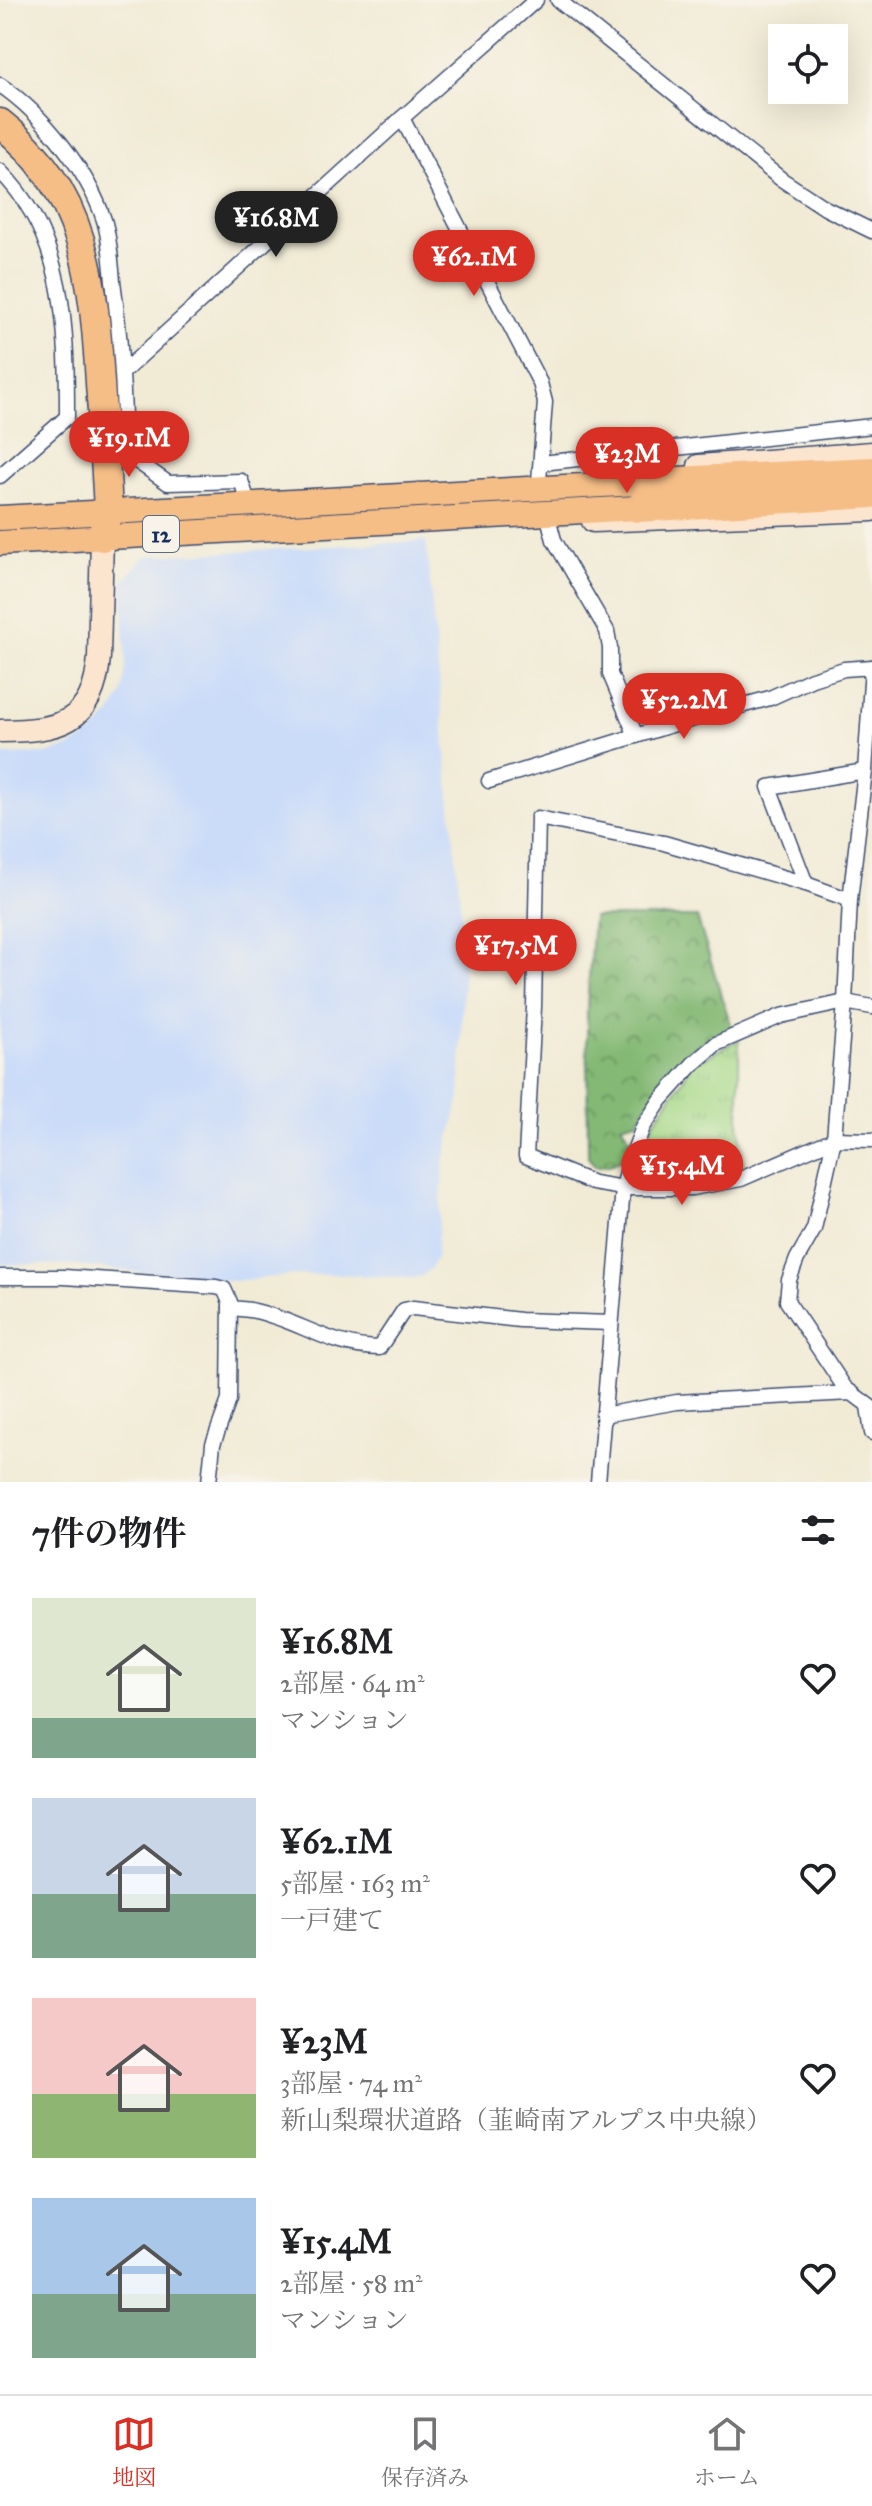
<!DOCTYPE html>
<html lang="ja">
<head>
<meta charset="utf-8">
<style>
	:root { --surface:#fff; --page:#f2f2f2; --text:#202124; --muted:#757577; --line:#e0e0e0; --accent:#d93025 }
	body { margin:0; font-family:"IM FELL Great Primer","Noto Serif JP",serif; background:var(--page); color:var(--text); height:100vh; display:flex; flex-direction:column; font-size:30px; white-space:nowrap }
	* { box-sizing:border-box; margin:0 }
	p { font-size:26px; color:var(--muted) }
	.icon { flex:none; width:44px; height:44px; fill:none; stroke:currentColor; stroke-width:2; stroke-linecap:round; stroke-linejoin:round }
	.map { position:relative; height:1482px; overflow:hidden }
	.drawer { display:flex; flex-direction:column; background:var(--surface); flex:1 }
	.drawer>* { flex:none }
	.buttons { position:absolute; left:768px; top:24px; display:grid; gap:16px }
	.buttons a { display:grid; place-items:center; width:80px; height:80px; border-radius:0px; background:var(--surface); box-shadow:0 8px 32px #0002; font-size:40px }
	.price { position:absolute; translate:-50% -68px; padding:0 18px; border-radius:28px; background:var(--accent); color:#fff; font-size:26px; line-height:52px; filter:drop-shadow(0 2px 4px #0008) }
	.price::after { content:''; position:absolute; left:50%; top:48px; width:24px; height:18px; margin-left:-12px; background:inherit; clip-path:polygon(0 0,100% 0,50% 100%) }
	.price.selected { background:#222; color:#fff }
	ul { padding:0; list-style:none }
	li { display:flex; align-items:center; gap:24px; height:200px; padding:0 32px }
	li span { display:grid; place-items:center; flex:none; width:224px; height:160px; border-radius:0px; color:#555 }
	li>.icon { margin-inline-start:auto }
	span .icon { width:96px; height:96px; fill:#fffc; stroke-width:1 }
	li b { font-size:34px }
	h2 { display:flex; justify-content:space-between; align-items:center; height:96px; padding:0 32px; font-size:34px }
	.tab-bar { display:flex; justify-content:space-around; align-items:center; height:112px; border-top:2px solid var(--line); background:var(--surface); font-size:22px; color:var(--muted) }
	.tab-bar a { display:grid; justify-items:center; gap:4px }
	.tab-bar .selected { color:var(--accent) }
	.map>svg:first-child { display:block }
	.built { fill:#cbdcf9 }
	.grass { fill:url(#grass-tufts); stroke:#608473; stroke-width:2 }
	.forest { fill:url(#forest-crowns); stroke:#507469; stroke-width:2 }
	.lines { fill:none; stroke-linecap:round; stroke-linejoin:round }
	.street-casing { stroke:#3b4b70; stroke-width:17 }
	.secondary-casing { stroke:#3b4b70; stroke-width:25 }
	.primary-casing { stroke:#3b4b70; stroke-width:27 }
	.highway-casing { stroke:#3b4b70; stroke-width:31 }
	.street { stroke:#fff; stroke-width:14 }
	.secondary { stroke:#fbe5cf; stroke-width:22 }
	.primary { stroke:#f6be87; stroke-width:24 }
	.highway { stroke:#f6be87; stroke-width:28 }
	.labels { text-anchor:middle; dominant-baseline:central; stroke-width:8; stroke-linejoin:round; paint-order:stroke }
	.shield { fill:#f7f3e8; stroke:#5d6a87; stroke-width:2 }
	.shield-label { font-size:22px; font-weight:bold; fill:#1b2f5e }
</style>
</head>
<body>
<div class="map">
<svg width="872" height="1482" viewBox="0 0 872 1482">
	<defs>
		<pattern id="grass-tufts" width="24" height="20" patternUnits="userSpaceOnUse" patternTransform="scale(2)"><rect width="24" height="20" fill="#a6d988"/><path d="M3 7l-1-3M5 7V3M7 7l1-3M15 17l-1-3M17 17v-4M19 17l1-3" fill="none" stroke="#8ebb78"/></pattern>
		<pattern id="forest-crowns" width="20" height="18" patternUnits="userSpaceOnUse" patternTransform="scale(2)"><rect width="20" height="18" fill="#84b974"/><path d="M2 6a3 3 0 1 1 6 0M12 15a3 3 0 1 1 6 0" fill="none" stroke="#6b9762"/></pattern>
	</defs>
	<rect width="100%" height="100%" fill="#f7f3e8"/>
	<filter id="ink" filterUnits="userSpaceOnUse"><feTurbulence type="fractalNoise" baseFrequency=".0125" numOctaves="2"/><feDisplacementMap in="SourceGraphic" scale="16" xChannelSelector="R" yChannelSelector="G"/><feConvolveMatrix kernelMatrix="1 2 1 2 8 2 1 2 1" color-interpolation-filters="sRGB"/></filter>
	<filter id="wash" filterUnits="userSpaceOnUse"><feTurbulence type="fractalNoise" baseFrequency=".006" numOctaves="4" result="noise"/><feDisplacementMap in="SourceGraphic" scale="32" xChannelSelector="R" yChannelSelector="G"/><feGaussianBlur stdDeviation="1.8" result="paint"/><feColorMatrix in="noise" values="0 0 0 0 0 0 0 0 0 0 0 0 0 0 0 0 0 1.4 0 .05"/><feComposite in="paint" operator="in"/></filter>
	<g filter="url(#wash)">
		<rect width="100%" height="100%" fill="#f1ebd5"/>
		<path class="built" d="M426,541l38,404 -4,152 -16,65 -8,95 -5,11 -9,8 -11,2 -74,-4 -42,1 -62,6 -164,-16 -69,-1v-509l45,-1 25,-7 21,-13 19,-19 12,-21 4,-27 -4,-85 24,-26z"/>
		<path class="grass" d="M739,1040v84l7,53 -123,11 7,-30 64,-95z"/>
		<path class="forest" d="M593,917h104l35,112c-31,18 -77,61 -95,92l-16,4 14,21c-14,14 -19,21 -40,20l-7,-9 -1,-149z"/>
	</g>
	<g filter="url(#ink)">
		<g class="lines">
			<defs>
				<g id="street">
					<path d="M558,0l223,179 44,29 47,23"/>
					<path d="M0,85c43,29 88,86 104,135 6,19 7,41 9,61 8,58 11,114 12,172l43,30 73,-2 8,23"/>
					<path d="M402,118l138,265 5,19 -6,79"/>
					<path d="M0,171c66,66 67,158 67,246l-67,59"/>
					<path d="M123,372l279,-254 134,-118"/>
					<path d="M542,463l330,-37"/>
					<path d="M549,521l5,19 53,91 3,17v26l26,62"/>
					<path d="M872,667l-7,104 -15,129 -5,102 -11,137 -20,90 -17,30 -8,21 -2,21 58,87 27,20"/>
					<path d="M489,781l179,-55 102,-28 42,-19 32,-10 28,-2"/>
					<path d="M806,884l-37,-97 96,-16"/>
					<path d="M850,900l-44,-16 -142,-41 -126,-25 -4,189 -8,149 67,27 30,5h69l49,-9 93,-40 38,1"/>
					<path d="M0,1277h64l152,10 8,2 6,13 -1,98 -16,44 -4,38"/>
					<path d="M230,1308c8,1 17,1 25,3 45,10 75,36 124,37l25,-38 9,-2 107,12 91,3"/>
					<path d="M868,1406l4,27"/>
					<path d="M603,1415l74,-13 175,-9"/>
					<path d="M598,1482l25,-294 6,-24 14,-37 18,-27 33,-37 22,-19 65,-28 64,-14 27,5"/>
				</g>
				<g id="secondary">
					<path d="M699,466l173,-13"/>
					<path d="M593,521l279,-11"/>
					<path d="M0,731c58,-1 94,-6 99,-74l3,-120"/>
				</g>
				<g id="primary">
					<path d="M0,518l638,-35"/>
					<path d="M0,543l638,-35"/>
				</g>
				<g id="highway">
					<path d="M0,123c86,67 94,159 100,260 3,43 6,86 8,129l-6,25"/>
					<path d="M638,483l234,-12"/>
					<path d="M638,508l234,-14"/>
				</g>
			</defs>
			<use href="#street" class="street-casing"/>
			<use href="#secondary" class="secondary-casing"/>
			<use href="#primary" class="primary-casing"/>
			<use href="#highway" class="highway-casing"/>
			<use href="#street" class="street"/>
			<use href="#secondary" class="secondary"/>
			<use href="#primary" class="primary"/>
			<use href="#highway" class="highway"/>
		</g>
	</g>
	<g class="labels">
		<rect class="shield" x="143" y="516" width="36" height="36" rx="6"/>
		<g class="shield-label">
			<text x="161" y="534">12</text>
		</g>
	</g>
</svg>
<div class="buttons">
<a><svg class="icon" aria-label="locate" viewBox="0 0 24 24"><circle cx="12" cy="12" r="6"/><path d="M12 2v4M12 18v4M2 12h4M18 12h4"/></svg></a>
</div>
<b class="price selected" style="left:276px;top:259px">¥16.8M</b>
<b class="price" style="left:474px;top:298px">¥62.1M</b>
<b class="price" style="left:129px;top:479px">¥19.1M</b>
<b class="price" style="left:627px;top:495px">¥23M</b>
<b class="price" style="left:684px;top:741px">¥52.2M</b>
<b class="price" style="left:516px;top:987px">¥17.5M</b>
<b class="price" style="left:682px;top:1207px">¥15.4M</b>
</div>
<section class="drawer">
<h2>7件の物件<svg class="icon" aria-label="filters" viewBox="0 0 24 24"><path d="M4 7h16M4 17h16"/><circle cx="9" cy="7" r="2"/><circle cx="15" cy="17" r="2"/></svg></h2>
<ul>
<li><span style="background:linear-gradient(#dfe7d0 75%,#7fa58c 0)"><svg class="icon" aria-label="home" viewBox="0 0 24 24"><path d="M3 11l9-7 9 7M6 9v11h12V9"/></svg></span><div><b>¥16.8M</b><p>2部屋 · 64 m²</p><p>マンション</p></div><svg class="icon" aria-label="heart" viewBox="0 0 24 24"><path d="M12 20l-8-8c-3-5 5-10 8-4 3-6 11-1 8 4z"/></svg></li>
<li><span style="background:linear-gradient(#c9d6e8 60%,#7fa58c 0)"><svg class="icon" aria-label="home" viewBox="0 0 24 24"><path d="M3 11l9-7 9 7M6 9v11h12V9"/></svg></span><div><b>¥62.1M</b><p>5部屋 · 163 m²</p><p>一戸建て</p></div><svg class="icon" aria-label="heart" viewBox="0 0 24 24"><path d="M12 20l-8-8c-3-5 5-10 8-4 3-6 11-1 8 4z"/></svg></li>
<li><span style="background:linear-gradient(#f6c9c9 60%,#8fb573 0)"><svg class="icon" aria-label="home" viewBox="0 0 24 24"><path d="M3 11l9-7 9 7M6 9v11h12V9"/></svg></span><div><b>¥23M</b><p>3部屋 · 74 m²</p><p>新山梨環状道路（韮崎南アルプス中央線）</p></div><svg class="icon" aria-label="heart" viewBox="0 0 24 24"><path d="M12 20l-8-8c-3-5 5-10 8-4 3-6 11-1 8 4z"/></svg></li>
<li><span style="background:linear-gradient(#a9c7e8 60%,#7fa58c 0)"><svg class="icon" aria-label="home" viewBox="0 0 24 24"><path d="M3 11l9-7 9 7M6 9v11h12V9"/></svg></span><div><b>¥15.4M</b><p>2部屋 · 58 m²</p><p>マンション</p></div><svg class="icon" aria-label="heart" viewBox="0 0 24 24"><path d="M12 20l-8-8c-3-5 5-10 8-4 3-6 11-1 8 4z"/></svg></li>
</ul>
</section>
<nav class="tab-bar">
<a class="selected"><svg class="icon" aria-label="map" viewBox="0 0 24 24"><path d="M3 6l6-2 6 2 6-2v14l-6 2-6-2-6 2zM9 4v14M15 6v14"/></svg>地図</a>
<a><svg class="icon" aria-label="saved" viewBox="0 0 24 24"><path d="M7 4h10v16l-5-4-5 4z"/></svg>保存済み</a>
<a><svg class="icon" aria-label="home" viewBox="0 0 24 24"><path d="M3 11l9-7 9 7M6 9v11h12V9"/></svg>ホーム</a>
</nav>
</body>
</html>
